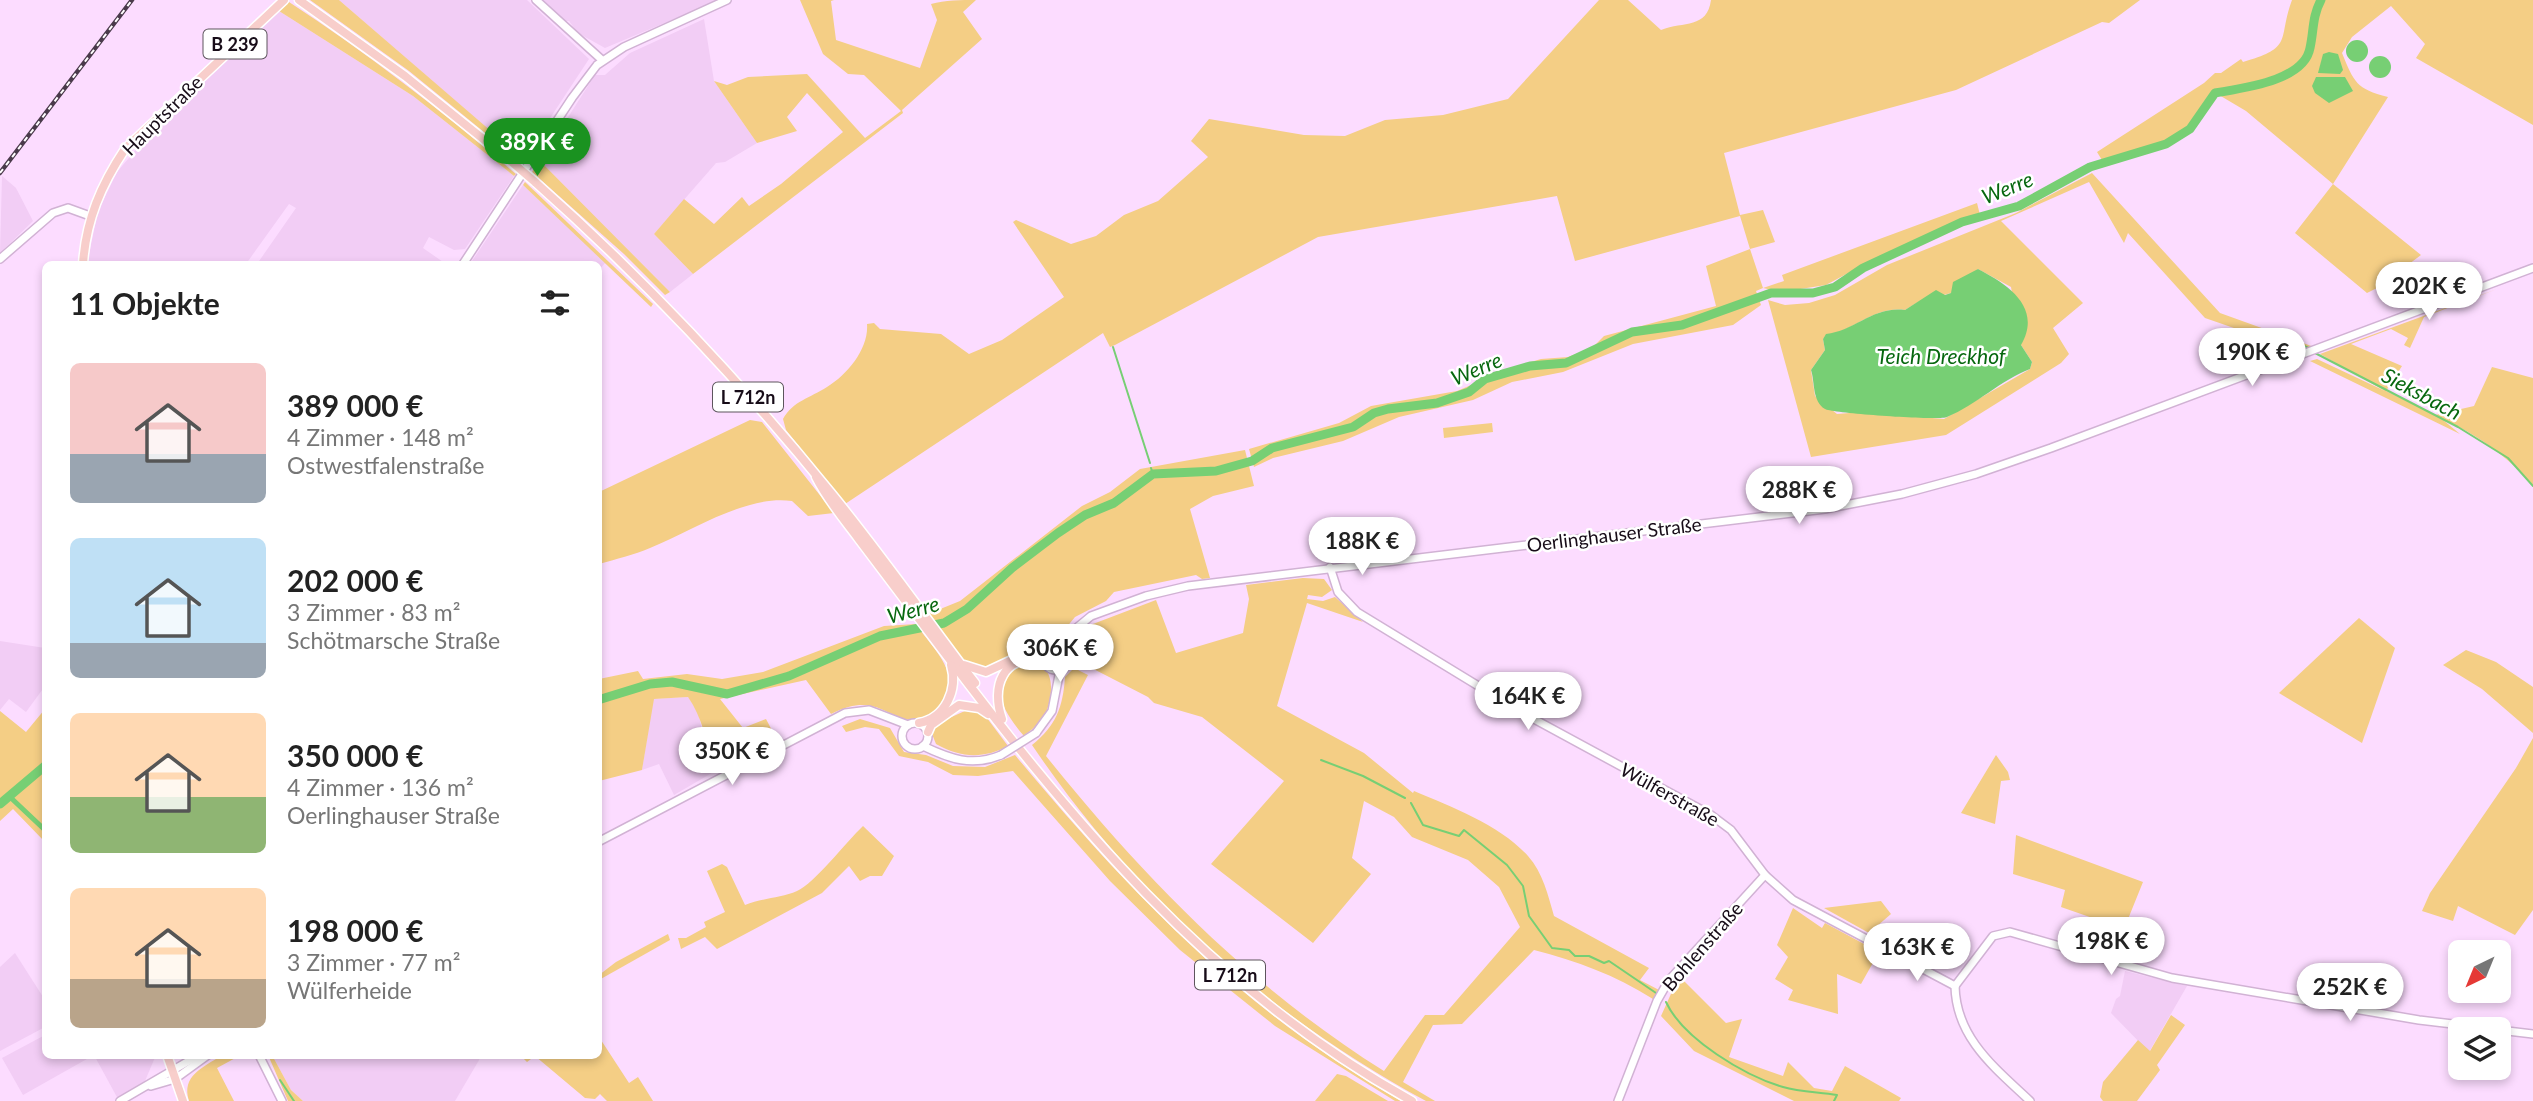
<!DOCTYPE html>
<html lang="de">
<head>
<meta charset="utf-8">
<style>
	:root { --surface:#fff; --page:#f6f6f6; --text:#222; --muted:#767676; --accent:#1a9220 }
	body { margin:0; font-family:Lato,sans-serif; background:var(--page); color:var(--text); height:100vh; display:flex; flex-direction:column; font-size:26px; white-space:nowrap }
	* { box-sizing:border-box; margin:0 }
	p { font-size:23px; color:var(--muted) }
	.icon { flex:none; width:38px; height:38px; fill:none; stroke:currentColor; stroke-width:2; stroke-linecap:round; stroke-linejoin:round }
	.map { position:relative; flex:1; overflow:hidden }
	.side { position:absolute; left:42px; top:261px; width:560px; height:798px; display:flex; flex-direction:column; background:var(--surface); border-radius:10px; box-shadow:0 4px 10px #0003 }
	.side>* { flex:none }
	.needle { width:46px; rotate:223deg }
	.fabs { position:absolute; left:2448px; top:940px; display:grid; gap:14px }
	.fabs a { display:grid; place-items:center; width:63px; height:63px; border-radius:10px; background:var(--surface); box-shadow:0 4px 10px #0003; font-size:35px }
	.price { position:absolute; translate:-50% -60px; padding:0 16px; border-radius:24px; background:#fff; color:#222; font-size:23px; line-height:46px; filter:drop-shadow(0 2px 4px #0008) }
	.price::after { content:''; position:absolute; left:50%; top:42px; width:21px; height:16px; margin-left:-10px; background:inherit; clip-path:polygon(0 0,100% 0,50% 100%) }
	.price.current { background:var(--accent); color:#fff }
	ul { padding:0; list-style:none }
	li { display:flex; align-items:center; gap:21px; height:175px; padding:0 28px }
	li span { display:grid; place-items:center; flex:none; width:196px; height:140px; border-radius:10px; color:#555 }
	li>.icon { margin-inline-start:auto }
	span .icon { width:84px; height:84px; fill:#fffc; stroke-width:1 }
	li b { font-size:30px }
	h2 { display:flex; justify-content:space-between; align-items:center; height:84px; padding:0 28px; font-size:30px }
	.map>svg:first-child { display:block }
	.built { fill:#f2cdf5 }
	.green { fill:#f4ce85; fill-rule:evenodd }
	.water { fill:#77cf74 }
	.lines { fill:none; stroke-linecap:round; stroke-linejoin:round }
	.stream { stroke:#77cf74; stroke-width:2 }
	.canal { stroke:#77cf74; stroke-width:5 }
	.river { stroke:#77cf74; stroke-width:9 }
	.secondary-casing { stroke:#d1b2d4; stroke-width:10 }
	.primary-casing { stroke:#fff; stroke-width:11 }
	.secondary { stroke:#fff; stroke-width:7 }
	.primary { stroke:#f8cecb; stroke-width:8 }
	.rail-casing { stroke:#4a3a4b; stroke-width:4.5 }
	.rail { stroke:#fff; stroke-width:2; stroke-dasharray:5; stroke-linecap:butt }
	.secondary-bridge-casing { stroke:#d1b2d4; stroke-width:10; stroke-linecap:butt }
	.primary-bridge-casing { stroke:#fff; stroke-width:11; stroke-linecap:butt }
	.secondary-bridge { stroke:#fff; stroke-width:7 }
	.primary-bridge { stroke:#f8cecb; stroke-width:8 }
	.labels { text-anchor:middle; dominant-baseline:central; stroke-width:5; stroke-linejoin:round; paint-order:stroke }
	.shield { fill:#fff; stroke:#5d555d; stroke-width:2 }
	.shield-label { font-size:18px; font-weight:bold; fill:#170c18 }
	.street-label { font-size:19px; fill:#170c18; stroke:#fff }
	.water-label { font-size:21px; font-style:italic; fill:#07680f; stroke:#fff }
</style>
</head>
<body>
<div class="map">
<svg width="2533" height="1101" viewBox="0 0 2533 1101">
	<rect width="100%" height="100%" fill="#fcdcff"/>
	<g class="built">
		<path d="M339,0h188l62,59 -52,79 -17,19z"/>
		<path d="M541,0h178l-114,48 -27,-15 -9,-12h-4z"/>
		<path d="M279,11l134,85 101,80 -49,73 -11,1 -25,-13 -6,11 23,16h-189l39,-56 -7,-4 -43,60h-159l11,-53 19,-39 38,-45z"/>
		<path d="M704,19l10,62 43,62 -32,19 -9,1 -62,71 39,40 -23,18 -130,-131 55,-86h10l25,-22z"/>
		<path d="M2,176l14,12 17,33 -33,32z"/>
		<path d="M523,185l83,77 -7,8 -1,-6h-128z"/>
		<path d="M0,641l45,7v38l-19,26 -17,-13 -9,11z"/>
		<path d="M688,697l10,14 6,29 13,30 -43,25 -15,-31 -17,6 11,-71z"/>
		<path d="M15,953l30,47v27l-45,24v-84z"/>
		<path d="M2125,971l62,15 -38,66 -38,-39 5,-14 4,-3z"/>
		<path d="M45,1035l1,20h48l-71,40 -21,-37z"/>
		<path d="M94,1055h62l-11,26 -27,18z"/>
		<path d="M272,1055h210l-27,46h-152l-12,-11z"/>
	</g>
	<g class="green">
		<path d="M310,0h29l181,156 17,-18 -15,25 -113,-92z"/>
		<path d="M800,0h34l-3,1 5,39 84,28 17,-48 -6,-16c14,-4 30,-4 45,-4l-13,12 19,27 -80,71 1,3 -210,161 -39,-40 30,-35 30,25 28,-27 7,9 32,-22 62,-52 -36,-39 -20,24 10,14 -40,12 -43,-62 13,4 21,-8 59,-3 58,64 36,-27 -37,-36 -16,-1 -25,-20z"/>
		<path d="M1599,0h29l33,30c23,-9 46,-1 50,-30h429l-31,23 -7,-1 -146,68 -232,63 16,62 23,-5 12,32 -25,7 13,39 21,-7 -2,-6 195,-72 3,12 -104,43 -50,27 -45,7 -18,-4 -7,3 5,14 -28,20 -100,19 -70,28 -51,10 -39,18 -74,17 -56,24 -70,17 -19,9 -5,-18 90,-26 32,-17 86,-15 57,-24 27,-8 27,-2 24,-9 12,-12 112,-30 -10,-40 44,-17 -10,-33 -165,45 -18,-65 -239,41 -203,108 -5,2 -7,-14 -258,171 -59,-74 -3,-11c10,-18 27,-21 44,-32 21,-13 42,-39 40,-63l7,-1 6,6 61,5 28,20 33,-14 62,-43 -51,-75 3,-2 55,24 25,-8 28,-21 34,-14 50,-44 -17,-16 18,-22 95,16 41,1 40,-16 58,-5 65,-16z"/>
		<path d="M2292,0h241v125l-117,-67 9,-14 -34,-38 -39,31 -10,16c12,29 14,36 46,44l-55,87 88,71 -12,9 4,6 -46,23 -72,-60 38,-49 -87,-73 -27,-16 -39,38 -31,17 -44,15 -8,-13 107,-69 11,-10h6l20,-14 2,3c52,-15 34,-22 49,-62z"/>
		<path d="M289,2c80,52 154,110 227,172l-2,2 -101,-80 -134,-85z"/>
		<path d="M540,161l130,131 -5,3 -41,-41 -92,-82z"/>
		<path d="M2092,173l128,140 94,34 -14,4 -95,-33 -77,-85 -4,10 -35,-61 -88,39 82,82 -30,25 16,26 -8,9 -115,72 -135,22 -43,-157 17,5 24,-2 26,-8 52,-30 129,-52zM1978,269l33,18 10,58 11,17 -2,7 -86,50 -82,-7 -25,2 -22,-18 -4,-26 14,-20 -2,-11 3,-4c29,-4 47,-29 79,-25l13,-8 33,-9z"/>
		<path d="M525,182l128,122 -2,3 -128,-122z"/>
		<path d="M2497,289l-73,28 -14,31 -6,-3 4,-7 -17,-9 -40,15 51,22 -16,25 49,24 39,-9 18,-39 41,11v107c-23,-26 -58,-53 -90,-65l17,14 -150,-73 7,-2 68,32 -65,-37z"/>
		<path d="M750,420l12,2 72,91 -26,3 -16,-15c-45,-7 -102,31 -142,47 -16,7 -34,11 -51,16v-72z"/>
		<path d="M1492,423l1,9 -49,6 -1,-10z"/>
		<path d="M1245,450l9,36 -41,10 -23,13 20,69 -8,1 -6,-4 -82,17 -8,9 -31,16 -19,23 -19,11 -24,4 -26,14 -21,-6 -38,-49 32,-13 122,-95 28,-14 30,-23z"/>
		<path d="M1303,578l21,1 8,11 -10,7 -14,-2 -1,4 16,2 12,-4 28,25 -56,-19 -30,103 87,47 49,40 1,-2c38,16 86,34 114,65 15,17 20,39 26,60l95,52 -9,12 19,10 -6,9c-38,-24 -76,-38 -119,-49l-72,74 -29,1 -30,57 32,19h-9c-158,-85 -294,-208 -394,-356 24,-19 31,-38 33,-68l9,-9 14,7 -42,81c97,121 205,232 338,315l41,-56h19l76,-88 -21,-40 -31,-27 -56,-23 -18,-20 -30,-16 -12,57 19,16 -58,69 -102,-79 73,-83 -82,-64 -48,-14 -6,-6 -72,-37 -4,-17 13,-16 71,-27 20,53 67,-20 6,-34 -3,-14z"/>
		<path d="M2359,618l36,30 -33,95 -83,-50z"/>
		<path d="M916,624c22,32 54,55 14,92 -41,17 -45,-30 -99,-2l-25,-34 -86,19 23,29 23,-9 10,19 -59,32c-10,-24 -14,-52 -29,-73l-34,2 -12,71 -43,11v-102l39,-8 5,8 44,-5 35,5 41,-7 121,-46z"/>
		<path d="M2466,650l30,12 37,25v46l-51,-44 -39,-24z"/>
		<path d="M1029,662c28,0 25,37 15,54 -6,9 -13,14 -20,20 -24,-28 -39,-56 5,-74z"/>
		<path d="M45,709v133l-32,-33 -13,12v-110l26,21z"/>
		<path d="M967,710l17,4 24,32c-24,13 -48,12 -72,-2l-4,-10 4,-10z"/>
		<path d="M860,719l30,9 14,24 22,3 27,11 32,1 30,-12c114,137 229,257 386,346h-6l-120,-75 -95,-76 -70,-69 -97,-110 -35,5 -25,-1 -25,-13 -29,-6 -20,-27 -14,-2 -19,5 -4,-6z"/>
		<path d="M2533,738v172l-18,25 -57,-29 -5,15 -31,-10 8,-18 86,-125z"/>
		<path d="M1996,755l12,17 2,8 -9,1 -6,43 -34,-11z"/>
		<path d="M863,826l31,30 -12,20h-12l-10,5 -11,-15 -27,27 -105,56 -12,-12 -24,12 -3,-11h8l20,-11 -2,-5 21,-10 -18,-41 15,-7 5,3 18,38c17,-7 36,-7 52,-14 17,-7 50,-50 66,-65z"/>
		<path d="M2016,835l127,47 -19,47 -63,-22 4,-17 -52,-16z"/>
		<path d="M1881,901l10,13 -22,19 -45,-25z"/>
		<path d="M1793,908l29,20 3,-5 54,29 -18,32 -24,-10 1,40 -50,-14 5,-10 -18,-11 13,-22 -11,-12z"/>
		<path d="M668,934l2,6 -71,40v-5l17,-13z"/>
		<path d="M1679,976l47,47 16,-4 -13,38 54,19 5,-14 26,26 18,3 13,-25 56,32 -2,3h-105l-100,-50 -33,-35z"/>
		<path d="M2171,1015l14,10 -28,40 3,5 -23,31h-34l-3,-4 3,-15 35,-42 12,11z"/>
		<path d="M599,1037l30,46 9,-6 15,24h-46l-7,-7 -5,5 -10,-1 -50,-42 -8,6 -7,-7h78z"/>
		<path d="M222,1055h19l-24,13 17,33h-45c-8,-26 14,-33 33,-46z"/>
		<path d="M268,1055h4l19,35 12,11h-15z"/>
		<path d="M1337,1074l9,2 42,25h-73z"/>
	</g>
	<g class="water">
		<circle cx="2357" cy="51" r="11"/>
		<path d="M2329,52l9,2 5,16 -3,4 -22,-1 5,-19z"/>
		<circle cx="2380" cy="67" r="11"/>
		<path d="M2316,77h29l8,14 -24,12 -14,-10 -3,-7z"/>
		<path d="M1978,269c29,15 65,38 43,76l11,17 -2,7c-29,11 -54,36 -83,48 -7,4 -116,-4 -122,-8 -13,-8 -10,-27 -14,-39l14,-20 -2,-11 3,-5c29,-3 47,-28 79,-24l31,-20 9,5 6,-2 2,-11z"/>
	</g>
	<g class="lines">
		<g class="stream">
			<path d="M2287,339l24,10"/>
			<path d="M1113,347l37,116"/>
			<path d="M2315,353l143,74 50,31 25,28"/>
			<path d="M1151,468l2,6"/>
			<path d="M1321,760l42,16 42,22"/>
			<path d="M1411,803l12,22 36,11 5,-6 43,35 16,21 6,30 23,32 17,2 6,6h14l15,7 5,-2 47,32"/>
			<path d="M1666,1002c17,37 79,74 117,85 17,5 36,5 54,8l-3,6"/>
			<path d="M280,1080l14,21"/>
		</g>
		<path class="canal" d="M10,797l36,34"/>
		<g class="river">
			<path d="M598,700l52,-16 22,-2 55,12 62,-18 91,-40 64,-13 23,-14 45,-41 46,-35 27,-18 29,-12 39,-29 63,-3 36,-10 20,-13 81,-21 21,-14 14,-4 49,-6 32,-11 16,-13 45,-13 36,-3 66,-31 50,-7 89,-32h42l22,-6 28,-19 99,-46 57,-16 71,-39 76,-23 24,-15 25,-36c28,-5 89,-12 95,-45 4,-18 2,-31 11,-48"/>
			<path d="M0,804l46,-39"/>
		</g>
		<defs>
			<g id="secondary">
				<path d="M536,0l66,60"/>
				<path d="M0,259l53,-46 15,-5 22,8"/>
				<path d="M463,264l109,-166 25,-33 27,-18 103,-47"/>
				<path d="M1330,567l8,25 19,20 164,100 190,103 20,15 34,45 28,25 162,86"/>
				<circle cx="1056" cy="657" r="13"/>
				<path d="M1057,644l34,-28 55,-20 42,-10 637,-77 77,-15 74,-20 75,-26 482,-180"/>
				<circle cx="915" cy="736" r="13"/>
				<path d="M1036,733l16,-22 8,-41"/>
				<path d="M923,746c27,13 49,21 78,9"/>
				<path d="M598,842l247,-129 24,-3 39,15"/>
				<path d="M1955,986l38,-50 17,-4 162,46 247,42 76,9"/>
				<path d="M1955,986c1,52 40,82 75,115"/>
				<path d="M2499,1030l34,4"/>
				<path d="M259,1055l23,46"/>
				<path d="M151,1086l24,-7 33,-24"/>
				<path d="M120,1101l79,-46"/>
				<path d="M1618,1101l39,-100 12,-21 96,-105"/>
			</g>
			<g id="primary">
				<path d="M299,0l106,76 108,87"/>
				<path d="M535,182c107,95 206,200 296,311 50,61 96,127 144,190"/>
				<path d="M83,264c3,-44 18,-79 42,-115l159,-149"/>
				<path d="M816,477c11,22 27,41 42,61 25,33 49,65 74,98 137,182 276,352 480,465"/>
				<path d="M964,665l22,7 32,-15 25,-5"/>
				<path d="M1002,719c-11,-32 0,-65 41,-59"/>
				<path d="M919,723c27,-5 39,-34 32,-58"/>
				<path d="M928,732l3,-7 28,-20 20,3 9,6"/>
				<path d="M167,1055l16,46"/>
			</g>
		</defs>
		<use href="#secondary" class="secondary-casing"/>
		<use href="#primary" class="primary-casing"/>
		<use href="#secondary" class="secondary"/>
		<use href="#primary" class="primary"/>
		<defs>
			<path id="rail" d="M0,173l132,-173"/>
		</defs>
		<use href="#rail" class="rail-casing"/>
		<use href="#rail" class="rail"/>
		<defs>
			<path id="secondary-bridge" d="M1001,755l35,-22"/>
			<path id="primary-bridge" d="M513,163l22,19"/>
		</defs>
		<use href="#secondary-bridge" class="secondary-bridge-casing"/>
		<use href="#primary-bridge" class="primary-bridge-casing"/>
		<use href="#secondary-bridge" class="secondary-bridge"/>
		<use href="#primary-bridge" class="primary-bridge"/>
	</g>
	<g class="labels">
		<g class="shield">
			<rect x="203.5" y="29.5" width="63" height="29" rx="5"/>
			<rect x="713" y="382.5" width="70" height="29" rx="5"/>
			<rect x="1195" y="960.5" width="70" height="29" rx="5"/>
		</g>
		<g class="shield-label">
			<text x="235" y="44">B 239</text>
			<text x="748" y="397">L 712n</text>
			<text x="1230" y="975">L 712n</text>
		</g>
		<g class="street-label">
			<text transform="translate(162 115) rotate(-45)">Hauptstraße</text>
			<text transform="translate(1614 534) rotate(-7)">Oerlinghauser Straße</text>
			<text transform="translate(1670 794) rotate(29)">Wülferstraße</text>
			<text transform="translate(1702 946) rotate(-49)">Bohlenstraße</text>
		</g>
		<g class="water-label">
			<text transform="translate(2007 187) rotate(-22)">Werre</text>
			<text x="1941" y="355">Teich Dreckhof</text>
			<text transform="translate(1476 368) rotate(-23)">Werre</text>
			<text transform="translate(2422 393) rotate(28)">Sieksbach</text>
			<text transform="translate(913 609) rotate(-15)">Werre</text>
		</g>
	</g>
</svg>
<div class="fabs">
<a><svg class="needle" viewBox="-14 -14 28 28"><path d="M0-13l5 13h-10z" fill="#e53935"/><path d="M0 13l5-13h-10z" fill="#767676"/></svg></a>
<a><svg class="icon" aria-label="layers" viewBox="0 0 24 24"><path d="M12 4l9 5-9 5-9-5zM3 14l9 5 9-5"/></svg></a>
</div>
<b class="price current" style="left:537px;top:178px">389K €</b>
<b class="price" style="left:2429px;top:322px">202K €</b>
<b class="price" style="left:2252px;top:388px">190K €</b>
<b class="price" style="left:1799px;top:526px">288K €</b>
<b class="price" style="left:1362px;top:577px">188K €</b>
<b class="price" style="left:1060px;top:684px">306K €</b>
<b class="price" style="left:1528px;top:732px">164K €</b>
<b class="price" style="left:732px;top:787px">350K €</b>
<b class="price" style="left:2111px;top:977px">198K €</b>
<b class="price" style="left:1917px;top:983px">163K €</b>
<b class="price" style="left:2350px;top:1023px">252K €</b>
<section class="side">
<h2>11 Objekte<svg class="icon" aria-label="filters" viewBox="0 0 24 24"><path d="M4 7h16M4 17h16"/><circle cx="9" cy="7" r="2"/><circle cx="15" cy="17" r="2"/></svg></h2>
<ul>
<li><span style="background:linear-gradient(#f6c9c9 65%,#9aa5b1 0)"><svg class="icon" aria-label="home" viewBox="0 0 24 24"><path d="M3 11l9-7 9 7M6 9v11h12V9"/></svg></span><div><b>389 000 €</b><p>4 Zimmer · 148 m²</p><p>Ostwestfalenstraße</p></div></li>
<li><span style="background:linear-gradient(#bfe0f5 75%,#9aa5b1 0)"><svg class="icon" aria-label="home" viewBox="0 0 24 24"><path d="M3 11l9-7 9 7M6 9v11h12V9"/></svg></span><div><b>202 000 €</b><p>3 Zimmer · 83 m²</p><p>Schötmarsche Straße</p></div></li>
<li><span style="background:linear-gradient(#ffd9b3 60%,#8fb573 0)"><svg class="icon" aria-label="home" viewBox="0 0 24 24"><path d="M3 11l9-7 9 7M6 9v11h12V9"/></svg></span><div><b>350 000 €</b><p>4 Zimmer · 136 m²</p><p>Oerlinghauser Straße</p></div></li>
<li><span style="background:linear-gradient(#ffd9b3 65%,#b9a48a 0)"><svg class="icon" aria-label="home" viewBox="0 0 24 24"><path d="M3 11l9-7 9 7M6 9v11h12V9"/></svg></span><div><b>198 000 €</b><p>3 Zimmer · 77 m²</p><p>Wülferheide</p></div></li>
</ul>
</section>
</div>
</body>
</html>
